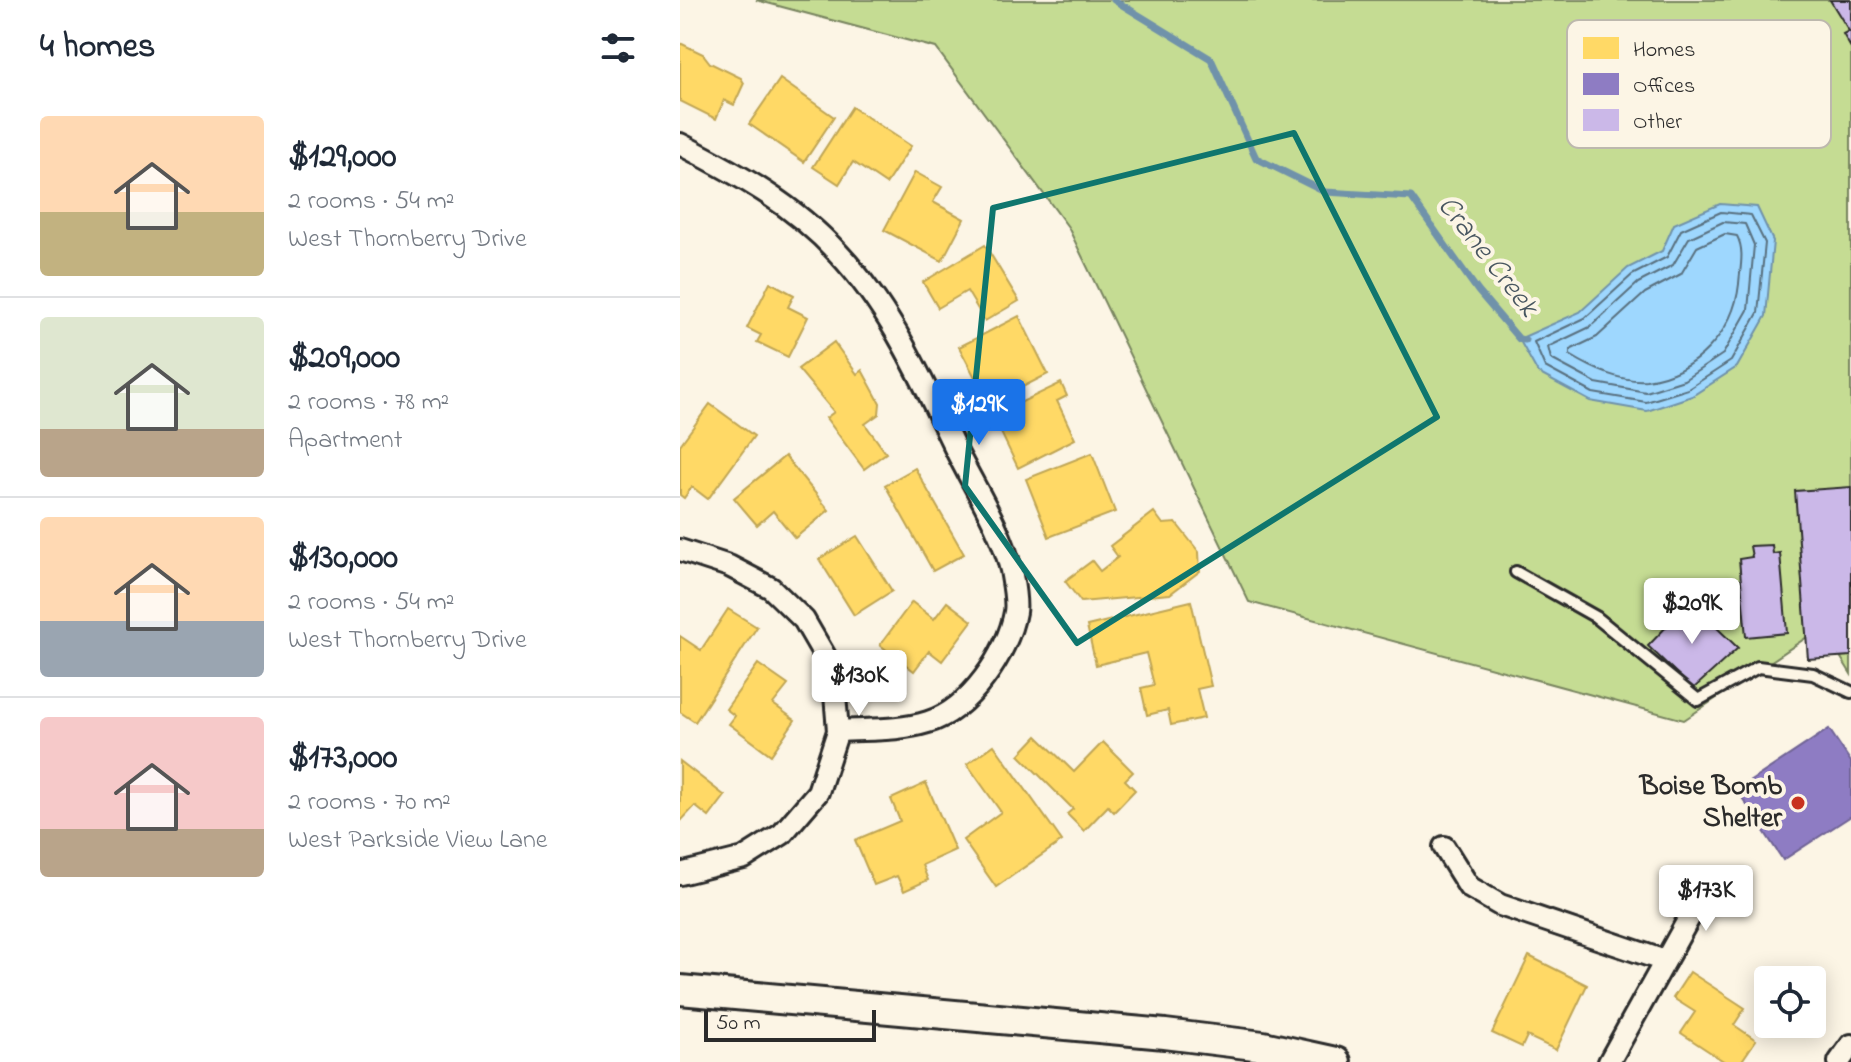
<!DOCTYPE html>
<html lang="en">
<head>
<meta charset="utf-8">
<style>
	:root { --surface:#fff; --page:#f6f6f7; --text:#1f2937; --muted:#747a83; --line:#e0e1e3; --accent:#1a73e8 }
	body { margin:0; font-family:"Indie Flower",sans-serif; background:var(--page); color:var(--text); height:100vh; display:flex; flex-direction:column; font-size:30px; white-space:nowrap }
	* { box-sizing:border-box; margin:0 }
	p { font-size:26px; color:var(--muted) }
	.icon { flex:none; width:44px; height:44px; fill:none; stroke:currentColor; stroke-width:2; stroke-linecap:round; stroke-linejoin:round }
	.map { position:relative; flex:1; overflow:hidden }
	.details { display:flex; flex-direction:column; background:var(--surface); width:680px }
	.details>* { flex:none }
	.controls { position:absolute; left:1074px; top:966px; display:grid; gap:16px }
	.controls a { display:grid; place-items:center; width:72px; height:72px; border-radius:8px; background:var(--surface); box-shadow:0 4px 20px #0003; font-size:40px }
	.scale { position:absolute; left:24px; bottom:20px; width:172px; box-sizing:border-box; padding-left:8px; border:4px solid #2b2b2b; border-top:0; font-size:22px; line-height:28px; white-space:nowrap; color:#2b2b2b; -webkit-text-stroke:6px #fcf5e5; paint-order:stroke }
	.price { position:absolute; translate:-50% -68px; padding:0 18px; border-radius:8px; background:#fff; color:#222; font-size:26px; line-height:52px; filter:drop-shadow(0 2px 4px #0008) }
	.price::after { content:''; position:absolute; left:50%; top:48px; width:24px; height:18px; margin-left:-12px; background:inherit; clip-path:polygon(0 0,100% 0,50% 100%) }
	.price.on { background:var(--accent); color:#fff }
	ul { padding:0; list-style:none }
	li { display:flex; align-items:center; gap:24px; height:200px; padding:0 40px }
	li+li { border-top:2px solid var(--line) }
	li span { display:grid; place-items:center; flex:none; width:224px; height:160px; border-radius:8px; color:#555 }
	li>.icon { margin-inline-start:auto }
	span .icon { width:96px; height:96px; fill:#fffc; stroke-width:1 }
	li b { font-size:34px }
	h2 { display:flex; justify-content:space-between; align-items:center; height:96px; padding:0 40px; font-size:34px }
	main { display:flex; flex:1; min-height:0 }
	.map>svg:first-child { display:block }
	.green { fill:#c5dc93; stroke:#78845f; stroke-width:2 }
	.water { fill:#9ed7fe; stroke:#7092aa; stroke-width:2 }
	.homes { fill:#ffd966; stroke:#bfa554; stroke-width:2 }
	.offices { fill:#8e7cc3; stroke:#706495; stroke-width:2 }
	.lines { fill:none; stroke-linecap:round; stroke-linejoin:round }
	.shore { stroke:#59707f; stroke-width:2 }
	.stream { stroke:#7092aa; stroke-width:7 }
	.building { fill:#cbb8e8; stroke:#2b2b2b; stroke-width:2 }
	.lane-casing { stroke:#2b2b2b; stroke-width:16 }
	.street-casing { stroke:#2b2b2b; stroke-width:26 }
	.secondary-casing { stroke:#2b2b2b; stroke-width:34 }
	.lane { stroke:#fcf5e5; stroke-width:10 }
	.street { stroke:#fcf5e5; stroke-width:20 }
	.secondary { stroke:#fcf5e5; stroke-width:28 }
	.marked { fill:none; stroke:#0f766e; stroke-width:6; stroke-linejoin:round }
	.poi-dot { fill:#c8321e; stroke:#fcf5e5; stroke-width:3 }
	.labels { text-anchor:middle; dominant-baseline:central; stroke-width:8; stroke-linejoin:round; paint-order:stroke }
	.poi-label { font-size:28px; font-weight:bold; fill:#2b2b2b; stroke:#fcf5e5; text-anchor:end }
	.water-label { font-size:30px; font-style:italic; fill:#485660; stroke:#fcf5e5 }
	.key { fill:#fcf5e5; stroke:#bdb8ad; stroke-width:2 }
	.key-label { font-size:22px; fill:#2b2b2b }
</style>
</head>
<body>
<main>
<section class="details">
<h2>4 homes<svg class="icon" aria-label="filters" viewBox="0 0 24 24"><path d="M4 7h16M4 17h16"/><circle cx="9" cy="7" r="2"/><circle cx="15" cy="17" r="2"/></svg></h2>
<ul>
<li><span style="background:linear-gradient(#ffd9b3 60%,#c2b280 0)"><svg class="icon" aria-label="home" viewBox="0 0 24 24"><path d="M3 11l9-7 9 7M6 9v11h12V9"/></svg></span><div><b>$129,000</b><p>2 rooms · 54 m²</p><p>West Thornberry Drive</p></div></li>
<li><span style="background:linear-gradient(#dfe7d0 70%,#b9a48a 0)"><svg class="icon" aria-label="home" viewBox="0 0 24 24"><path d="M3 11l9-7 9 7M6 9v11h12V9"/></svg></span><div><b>$209,000</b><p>2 rooms · 78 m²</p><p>Apartment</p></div></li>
<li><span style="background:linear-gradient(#ffd9b3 65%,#9aa5b1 0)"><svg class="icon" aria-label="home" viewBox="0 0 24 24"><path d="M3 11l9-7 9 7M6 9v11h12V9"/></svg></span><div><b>$130,000</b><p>2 rooms · 54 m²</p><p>West Thornberry Drive</p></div></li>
<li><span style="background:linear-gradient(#f6c9c9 70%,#b9a48a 0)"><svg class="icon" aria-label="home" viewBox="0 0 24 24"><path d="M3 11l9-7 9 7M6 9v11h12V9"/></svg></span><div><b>$173,000</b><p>2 rooms · 70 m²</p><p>West Parkside View Lane</p></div></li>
</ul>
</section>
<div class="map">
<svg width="1171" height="1062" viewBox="0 0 1171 1062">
	<rect width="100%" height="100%" fill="#fcf5e5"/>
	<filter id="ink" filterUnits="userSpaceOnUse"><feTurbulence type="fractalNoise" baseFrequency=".0125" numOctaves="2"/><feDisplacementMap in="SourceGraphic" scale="16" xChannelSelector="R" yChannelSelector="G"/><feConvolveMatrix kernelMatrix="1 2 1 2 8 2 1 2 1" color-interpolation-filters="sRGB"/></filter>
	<g filter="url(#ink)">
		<path class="green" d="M76,0h1095v674l-29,-47 -138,93 -435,-118 -181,-375 -132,-179z"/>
		<path class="water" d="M1040,204l37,3 16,34 -7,75 -29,51 -45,29 -45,15 -57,-10 -52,-28 -19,-34 61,-27 48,-44 34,-17 12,-27z"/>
		<g class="homes">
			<path d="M0,43l23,11 7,9 31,15 3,5 -10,22 -10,-5 -8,19 -36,-18z"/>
			<path d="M100,79l54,38 -30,45 -55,-38z"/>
			<path d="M172,107l59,39 -25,38 -33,-22 -14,22 -26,-17z"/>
			<path d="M235,172l27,15 -9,15 31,17 -22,42 -58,-31z"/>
			<path d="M305,245l34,56 -34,20 -18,-30 -29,17 -15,-26z"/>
			<path d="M90,282l24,13 -6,12 20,10 -20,40 -31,-15 4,-7 -14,-7z"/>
			<path d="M339,316l29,58 -59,30 -30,-57z"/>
			<path d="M154,342l23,32 5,-4 18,33 -1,11 -14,10 21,29 -22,16 -38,-51 8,-6 -36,-43z"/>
			<path d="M381,383l6,13 -10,5 18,38 -57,29 -25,-52z"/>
			<path d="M30,404l44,32 -46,63 -16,-12 -8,11 -4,-3v-50z"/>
			<path d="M412,453l23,59 -66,25 -23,-58z"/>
			<path d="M105,456l44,54 -34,28 -22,-27 -16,14 -23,-27z"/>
			<path d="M235,468l49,86 -31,17 -48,-86z"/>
			<path d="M474,512l9,12 13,-1 23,29 1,19 -30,23 -89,8 -16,-21 27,-20 8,10 18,-14 -8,-11z"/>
			<path d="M177,536l35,55 -38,24 -35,-56z"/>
			<path d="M511,601l20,85 -14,3 7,29 -33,7 -3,-15 -21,5 -6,-27 13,-3 -8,-32 -50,12 -9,-39z"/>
			<path d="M232,602l22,17 13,-17 25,19 -30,40 -13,-10 -15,20 -34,-26z"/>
			<path d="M48,609l29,18 -62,95 -15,-10v-76l21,14z"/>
			<path d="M78,664l30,21 -15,19 22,16 -24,35 -42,-31 6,-8 -9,-7z"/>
			<path d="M357,736l37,36 29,-30 30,30 -8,8 10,10 -21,22 -6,-6 -24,25 -17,-17 6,-5 -54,-54z"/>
			<path d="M314,745l68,96 -66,46 -33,-47 38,-28 -34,-48z"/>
			<path d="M0,761l45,35 -16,21 -14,-11 -15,16z"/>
			<path d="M246,783l29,67 -33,15 6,15 -24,11 -7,-15 -23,9 -19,-45 45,-19 -9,-22z"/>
			<path d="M849,956l58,29 -31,65 -29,-14 -5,11 -30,-14z"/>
			<path d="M1010,972l55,36 -11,17 22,15 -15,22h-16l-44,-29 14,-21 -22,-14z"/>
		</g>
		<path class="offices" d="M1149,729l22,33v54l-68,44 -46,-70z"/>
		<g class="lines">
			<g class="shore">
				<path d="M1041,212l30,3 14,28 -7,70 -27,48 -43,28 -42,13 -53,-9 -48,-26 -11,-25 51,-24 47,-43 35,-18 14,-27z"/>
				<path d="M1043,222l22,2 9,21 -6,65 -25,44 -39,26 -38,12 -50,-9 -45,-24 -3,-12 42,-20 48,-44 35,-18 16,-27z"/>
				<path d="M1045,234l12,2c8,15 3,32 2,48 -5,48 -44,90 -93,96 -26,2 -55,-12 -76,-25v-5l27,-13 48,-44 36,-19 16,-27z"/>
			</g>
			<path class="stream" d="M434,0l97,59 45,99 69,34 86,5 67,94 41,48 6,1"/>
		</g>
		<g class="building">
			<path d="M1150,0h21v48l-8,-14 6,-3z"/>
			<path d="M1171,487v169l-43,3 -13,-168z"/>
			<path d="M1092,545l1,9 7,-1 7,80 -41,4 -7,-78 13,-2 -2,-11z"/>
			<path d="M1010,602l48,46 -45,41 -45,-43z"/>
		</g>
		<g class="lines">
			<defs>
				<path id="lane" d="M836,572l80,45 102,83 60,-33 55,7 38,18"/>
				<g id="street">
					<path d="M0,144c58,30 113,60 158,109 52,55 82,123 115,191 19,40 48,83 58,126 2,12 6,31 4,42 -7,41 -46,98 -87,110 -29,9 -60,7 -90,9"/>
					<path d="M0,550l49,16 42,22 33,32 29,50 5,61 -20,61 -36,42 -38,24 -64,16"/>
					<path d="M764,847l25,40 31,18 165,56"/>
					<path d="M929,1062l99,-178"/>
					<path d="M1159,1062l12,-17"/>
				</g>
				<path id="secondary" d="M0,990l485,44 98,12 73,16"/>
			</defs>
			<use href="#lane" class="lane-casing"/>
			<use href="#street" class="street-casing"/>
			<use href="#secondary" class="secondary-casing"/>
			<use href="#lane" class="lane"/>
			<use href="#street" class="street"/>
			<use href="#secondary" class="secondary"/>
		</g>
	</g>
	<path class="marked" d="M614,133l143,284 -360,226 -112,-157 28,-278z"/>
	<circle class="poi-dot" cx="1118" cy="803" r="8"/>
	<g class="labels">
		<g class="poi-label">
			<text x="1102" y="787">Boise Bomb<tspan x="1102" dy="32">Shelter</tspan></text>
		</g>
		<g class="water-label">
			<text transform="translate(807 257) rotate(52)">Crane Creek</text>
		</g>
	</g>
	<rect x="887" y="20" width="264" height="128" rx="12" class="key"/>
	<rect x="903" y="37" width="36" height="22" fill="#ffd966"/>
	<rect x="903" y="73" width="36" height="22" fill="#8e7cc3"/>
	<rect x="903" y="109" width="36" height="22" fill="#cbb8e8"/>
	<g class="key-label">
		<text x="953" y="56">Homes</text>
		<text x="953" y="92">Offices</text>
		<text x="953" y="128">Other</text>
	</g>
</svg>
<div class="controls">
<a><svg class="icon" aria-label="locate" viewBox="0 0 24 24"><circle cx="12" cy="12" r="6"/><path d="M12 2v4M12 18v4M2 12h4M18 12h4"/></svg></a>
</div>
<div class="scale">50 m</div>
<b class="price on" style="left:299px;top:447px">$129K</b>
<b class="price" style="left:1012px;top:646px">$209K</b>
<b class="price" style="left:179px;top:718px">$130K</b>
<b class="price" style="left:1026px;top:933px">$173K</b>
</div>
</main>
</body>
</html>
